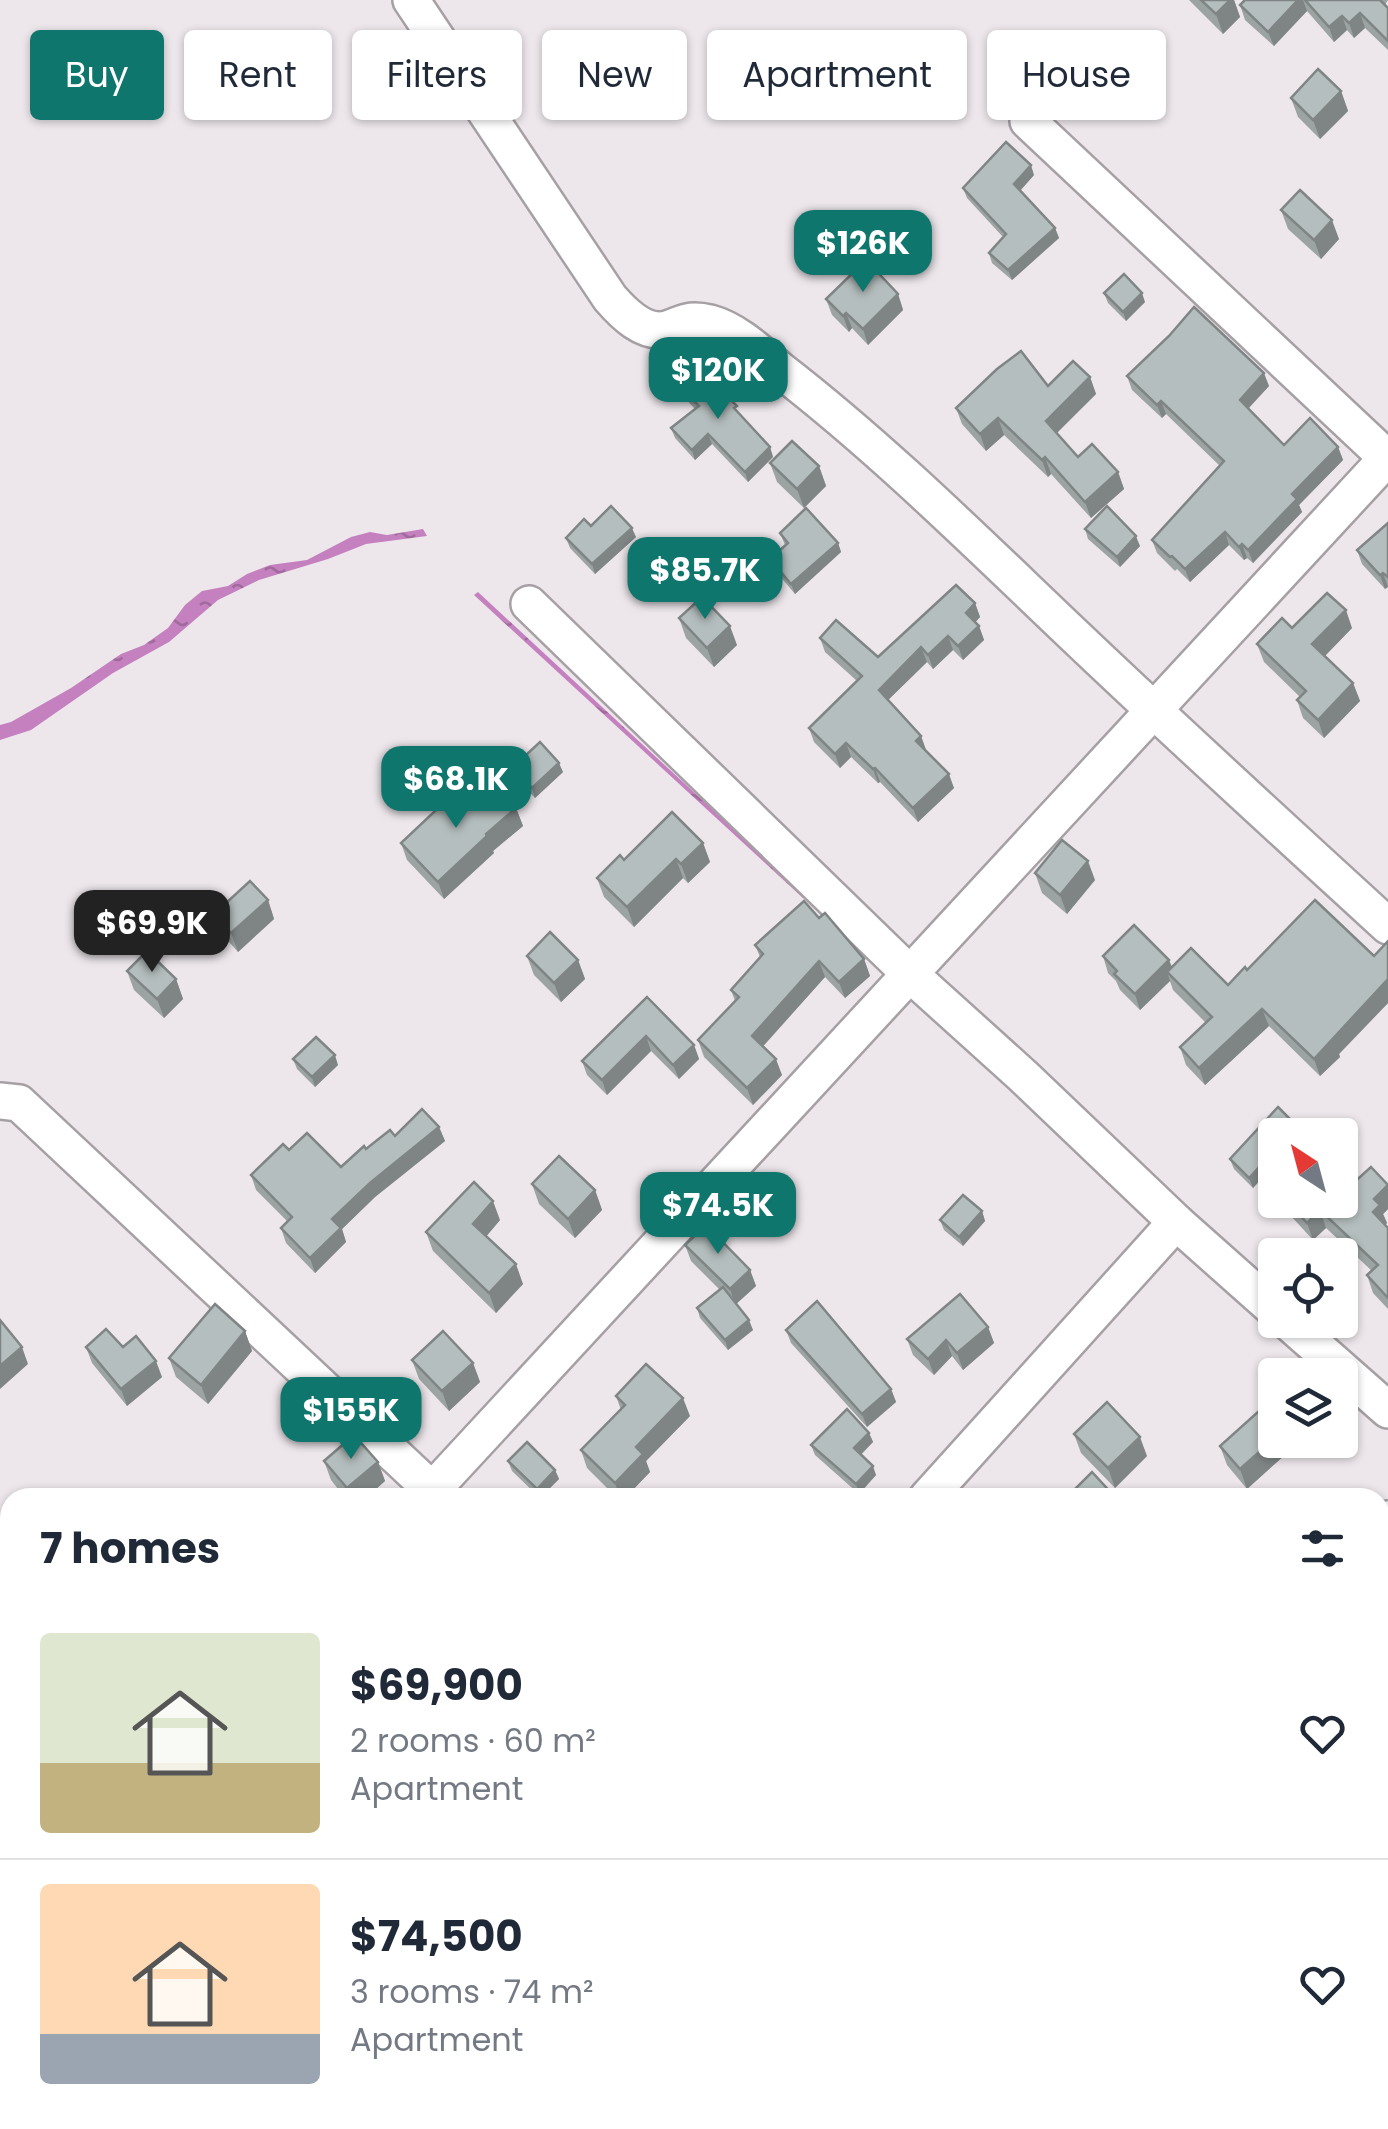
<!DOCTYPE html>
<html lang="en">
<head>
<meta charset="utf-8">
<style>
	:root { --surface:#fff; --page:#f2f2f3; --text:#1f2937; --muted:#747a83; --line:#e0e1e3; --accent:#0f766e }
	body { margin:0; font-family:Poppins,sans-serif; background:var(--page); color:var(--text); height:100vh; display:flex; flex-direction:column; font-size:38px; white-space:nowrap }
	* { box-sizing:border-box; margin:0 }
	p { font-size:32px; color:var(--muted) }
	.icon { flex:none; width:55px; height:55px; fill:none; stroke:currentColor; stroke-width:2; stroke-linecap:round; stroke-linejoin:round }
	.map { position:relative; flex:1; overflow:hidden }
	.panel { position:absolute; left:0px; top:1488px; width:1390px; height:642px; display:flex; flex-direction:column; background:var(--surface); border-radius:30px 30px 0 0; box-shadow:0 2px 8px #0004 }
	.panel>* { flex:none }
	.banner { position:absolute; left:30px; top:30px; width:1330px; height:90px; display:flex; gap:20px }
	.needle { width:65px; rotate:324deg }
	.tools { position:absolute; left:1258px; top:1118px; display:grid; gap:20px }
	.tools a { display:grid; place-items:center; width:100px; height:100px; border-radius:10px; background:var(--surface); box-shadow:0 2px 8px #0004; font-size:50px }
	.price { position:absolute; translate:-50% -85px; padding:0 22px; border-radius:20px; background:var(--accent); color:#fff; font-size:32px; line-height:65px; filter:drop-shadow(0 2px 5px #0008) }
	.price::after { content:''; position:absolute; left:50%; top:60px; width:30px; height:22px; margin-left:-15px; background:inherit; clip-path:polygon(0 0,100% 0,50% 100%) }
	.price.current { background:#222; color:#fff }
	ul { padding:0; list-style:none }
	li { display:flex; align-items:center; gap:30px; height:250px; padding:0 40px }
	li+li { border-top:2px solid var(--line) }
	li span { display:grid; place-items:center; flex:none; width:280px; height:200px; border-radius:10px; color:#555 }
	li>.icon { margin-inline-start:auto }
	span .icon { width:120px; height:120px; fill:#fffc; stroke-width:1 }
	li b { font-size:42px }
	h2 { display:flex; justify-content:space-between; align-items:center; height:120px; padding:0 40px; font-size:42px }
	.chip { padding:0 35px; border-radius:10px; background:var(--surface); box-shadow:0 2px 8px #0004; font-size:35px; line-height:90px }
	.chip.current { background:var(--accent); color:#fff }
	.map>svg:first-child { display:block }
	.water { fill:url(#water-ripples) }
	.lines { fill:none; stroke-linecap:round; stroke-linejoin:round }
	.minor-casing { stroke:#a6a0a5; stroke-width:40 }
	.minor { stroke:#fff; stroke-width:35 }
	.wall { fill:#9ca3a3 }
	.shaded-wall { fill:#7f8585 }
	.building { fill:#b5bebe; stroke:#7f8585; stroke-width:2.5 }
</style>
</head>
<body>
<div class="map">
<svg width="1388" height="2129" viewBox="0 0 1388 2129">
	<defs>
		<pattern id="water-ripples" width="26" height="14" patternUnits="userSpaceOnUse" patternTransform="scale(2.5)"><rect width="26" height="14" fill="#c480bf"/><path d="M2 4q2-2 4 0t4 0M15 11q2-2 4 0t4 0" fill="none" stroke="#a06a9c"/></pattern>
	</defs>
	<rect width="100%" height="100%" fill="#ede7ec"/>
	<g class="water">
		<path d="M423,529l4,7 -61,8 -38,15 -69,21 -41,20 -49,42 -56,31 -82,57 -31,10v-15l11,-3 60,-34 50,-34 23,-9 24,-17 17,-23 17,-14 26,-5 19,-12 23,-9 37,-5 44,-23 19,-5 17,3z"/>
		<path d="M478,592l328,304 -3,2 -329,-303z"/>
	</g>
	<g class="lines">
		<defs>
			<g id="minor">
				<path d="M411,0l199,298c13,15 34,37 57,31 18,-6 22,-11 43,-6 26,7 49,29 69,46 106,82 201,177 298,269 102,97 207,193 311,288"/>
				<path d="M1028,121l360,338"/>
				<path d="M529,604l381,370 113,102 153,146 99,88"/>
				<path d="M0,1101l19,2 413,387"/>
				<path d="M1286,1320l102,90"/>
				<path d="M425,1498l963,-1041"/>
				<path d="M927,1498l249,-276"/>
				<path d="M1380,1528l8,-9"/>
				<path d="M0,1724l10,9"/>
				<path d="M0,1957l10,-11"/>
				<path d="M1380,2043l8,-9"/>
				<path d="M155,2120l10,9"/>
				<path d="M356,2129l8,-9"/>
				<path d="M825,2129l8,-9"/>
				<path d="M1305,2129l8,-9"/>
			</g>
		</defs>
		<use href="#minor" class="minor-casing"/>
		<use href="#minor" class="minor"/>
	</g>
	<g class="wall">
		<path d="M1189,0h45l6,17 -17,17z"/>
		<path d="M1245,0h143l-3,5 3,3v42l-23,-22 -11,10 -7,-8 -13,12 -27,-31 -33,35 -29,-26 -5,-15z"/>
		<path d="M1341,91l7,20 -28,28 -22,-22 -7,-19z"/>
		<path d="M1034,175l-14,16 35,37 4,10 -47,42 -20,-17 -3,-10 14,-16 -36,-39 -4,-10z"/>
		<path d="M1281,210l58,29 -18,20 -33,-30z"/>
		<path d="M1104,293l41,9 -19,19 -18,-18z"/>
		<path d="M898,294l5,16 -35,35 -16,-17 -3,4 -17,-17 -6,-16z"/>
		<path d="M1127,376l142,10 -21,23 36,36 54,2 5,13 -44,45 3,7 -49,51 -6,-5 -3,2 -15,-15 -39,37 -13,-13 -2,2 -18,-18 -5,-13 68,-74 -54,-52 -4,4 -30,-28z"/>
		<path d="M1090,377l6,17 -40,39 22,24 40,15 6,17 -33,29 -40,-44 -3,3 -44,-42 -18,16 -24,-27 -6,-16z"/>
		<path d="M679,386l61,28 30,33 3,10 -25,25 -36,-38 -17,16 -20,-22 -4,-10 24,-19 -13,-14z"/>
		<path d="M770,463l49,3 7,20 -22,22 -27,-26z"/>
		<path d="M1388,523v64l-3,2 -23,-25 -5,-14z"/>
		<path d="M591,526l45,11 -41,37 -25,-26 -4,-10z"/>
		<path d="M1085,529l55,17 -20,21 -32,-28z"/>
		<path d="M780,533l58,10 3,9 -46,42 -22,-26 -3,-9 15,-14z"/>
		<path d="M975,603l5,14 -5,5 4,4 5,14 -21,20 -10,-10 -20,19 -6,-7 -39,38 33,36 5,14 28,38 -36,34 -38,-40 -2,1 -27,-26 -11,11 -26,-26 -5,-14 48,-47 -32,-29 -5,-14 58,19z"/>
		<path d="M679,618l58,27 -23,22 -28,-29z"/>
		<path d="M1292,628h60l-27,28 28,27 7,18 -36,37 -21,-20 -6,-18 3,-3 -36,-35 -7,-18z"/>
		<path d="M512,768l51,4 -28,26 -19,-20z"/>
		<path d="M454,799l24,5 38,4 7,18 -30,25 1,2 -50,46 -37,-39 -6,-17z"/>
		<path d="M703,843l7,19 -22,21 -5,-5 -49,49 -30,-30 -7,-19 27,-18z"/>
		<path d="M1035,873l60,7 -28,34 -25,-21z"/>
		<path d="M268,900l6,19 -36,33 -17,-19 -7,-19z"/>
		<path d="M819,918l45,41 6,17 -25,22 -20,-21 -62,69 19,29 -29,30 -49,-48 -6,-17 37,-39 -4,-11 29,-33 -5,-12z"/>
		<path d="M1388,941v62l-49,51 1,3 -20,19 -51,-50 -64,59 -19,-20 -6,-18 26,-24 -33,-33 -3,-9 -30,29 -20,-20 -4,-9 -8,-8 -5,-17 66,4 3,7 56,18 19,-15 127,-14z"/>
		<path d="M527,956l51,4 7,19 -24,23 -27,-27z"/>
		<path d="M127,971l49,8 7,20 -19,19 -30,-28z"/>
		<path d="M647,997l47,48 5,14 -20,20 -28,-28 -44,44 -20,-20 -5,-14z"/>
		<path d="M293,1059l45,6 -23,22 -18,-18z"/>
		<path d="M1278,1107l19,19 4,9h-26v29l-22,24 -19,-19 -4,-10z"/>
		<path d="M439,1127l6,14 -70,56 -33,32 4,13 -31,31 -29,-30 -5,-15 7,-6 -32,-32 -5,-15 38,-25 52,17 25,-18 29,-13z"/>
		<path d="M532,1184l63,6 7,20 -27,28 -36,-34z"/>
		<path d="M1388,1185v24l-5,5 4,9 -2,2 3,3v81l-15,-16 -6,-18 5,-4 -46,-43 -13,12 -22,-24 -6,-16 56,-4z"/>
		<path d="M982,1211l3,10 -22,25 -19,-16 -4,-10z"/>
		<path d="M500,1220l-14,16 37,48 -27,29 -63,-62 -7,-19z"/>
		<path d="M685,1245l65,25 6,16 -20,18 17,26 -25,20 -28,-32 -3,-10 23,-18 -29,-29z"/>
		<path d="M988,1327l6,16 -31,27 -11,-14 -18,19 -21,-20 -6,-16z"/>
		<path d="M786,1330l105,59 5,13 -29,25 -76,-84z"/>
		<path d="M245,1331l7,20 -44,53 -32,-27 -7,-19z"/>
		<path d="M86,1347h37l39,30 -35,29 -35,-43z"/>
		<path d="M412,1360l61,3 7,19 -31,29 -30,-32z"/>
		<path d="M616,1396l74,20 -44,45 4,11 -25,26h-8l-30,-30 -6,-18 40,-40z"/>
		<path d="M869,1433l4,9 -12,13 15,20 -17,19 -44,-39 -4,-10z"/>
		<path d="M1074,1434l73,22 -32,32 -34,-35z"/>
		<path d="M1296,1445l-49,44 -20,-24 -7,-19z"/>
		<path d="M324,1461l54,1 7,19 -19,17h-21l-14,-18z"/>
		<path d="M508,1461l47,9 4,9 -19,19 -28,-27z"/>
		<path d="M1380,1646l8,7v101l-8,-7z"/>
		<path d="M924,2120h65l-9,9h-46z"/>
		<path d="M1004,2120h64l2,6 -3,3h-53z"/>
	</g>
	<g class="shaded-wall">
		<path d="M1230,0h4l6,17 -17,17 -7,-20z"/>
		<path d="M1298,0h5l4,11 -33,35 -6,-14z"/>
		<path d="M1360,13l5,15 -11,10 -5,-15z"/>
		<path d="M1342,16l5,14 -13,12 -5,-15z"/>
		<path d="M1341,91l7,20 -28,28 -7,-19z"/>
		<path d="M1031,165l3,10 -17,19 -3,-10z"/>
		<path d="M1332,220l7,19 -18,20 -7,-19z"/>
		<path d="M1055,228l4,10 -47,42 -4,-10z"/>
		<path d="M1142,293l3,9 -19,19 -3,-9z"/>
		<path d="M898,294l5,16 -35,35 -5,-16z"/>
		<path d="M846,313l6,15 -3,4 -6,-16z"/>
		<path d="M1264,373l5,13 -25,27 -4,-13z"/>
		<path d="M1090,377l6,17 -44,44 -6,-17z"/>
		<path d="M1161,401l5,13 -4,4 -5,-13z"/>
		<path d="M998,418l6,17 -18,16 -6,-17z"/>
		<path d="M708,434l4,10 -17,16 -3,-10z"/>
		<path d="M770,447l3,10 -25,25 -3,-10z"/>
		<path d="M1338,447l5,13 -44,45 3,7 -49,51 -5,-13 44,-56z"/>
		<path d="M1045,457l6,17 -3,3 -6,-17z"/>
		<path d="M819,466l7,20 -22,22 -7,-19z"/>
		<path d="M1118,472l6,17 -33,29 -6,-16z"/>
		<path d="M632,528l4,9 -41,37 -3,-10z"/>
		<path d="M1225,532l4,13 -39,37 -5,-13z"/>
		<path d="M1136,536l4,10 -20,21 -3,-10z"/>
		<path d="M838,543l3,9 -46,42 -4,-10z"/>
		<path d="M1242,544l5,14 -3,2 -5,-13z"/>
		<path d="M1383,573l5,14 -3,2 -5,-14z"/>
		<path d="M975,603l5,14 -9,10 -5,-14z"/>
		<path d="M1346,610l6,18 -33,34 -7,-18z"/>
		<path d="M730,626l7,19 -23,22 -7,-19z"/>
		<path d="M979,626l5,14 -21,20 -5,-14z"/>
		<path d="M948,636l5,14 -20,19 -5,-14z"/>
		<path d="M921,647l6,15 -43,42 -5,-14z"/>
		<path d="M1353,683l7,18 -36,37 -6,-18z"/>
		<path d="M921,736l5,14 -10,-9z"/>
		<path d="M846,743l5,14 -11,11 -5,-14z"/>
		<path d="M559,763l4,9 -28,26 -3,-10z"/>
		<path d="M875,768l5,14 -2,1 -5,-14z"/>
		<path d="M949,774l5,14 -36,34 -5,-14z"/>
		<path d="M516,808l7,18 -30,25 1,2 -50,46 -6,-17 48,-48z"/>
		<path d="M703,843l7,19 -22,21 -7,-19z"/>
		<path d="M676,859l7,19 -49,49 -7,-20z"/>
		<path d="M1088,861l7,19 -28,34 -7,-19z"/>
		<path d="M268,900l6,19 -36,33 -7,-19z"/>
		<path d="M864,959l6,17 -25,22 -6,-16z"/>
		<path d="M578,960l7,19 -24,23 -7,-19z"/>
		<path d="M1169,960l6,16 -8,-4 3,9 -30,29 -5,-16z"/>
		<path d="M819,961l6,16 -67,75 -6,-16z"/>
		<path d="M176,979l7,20 -19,19 -7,-19z"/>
		<path d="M1388,979v24l-49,51 1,3 -20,19 -6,-17z"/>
		<path d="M1262,1009l7,17 -64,59 -6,-17z"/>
		<path d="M646,1036l5,15 -44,44 -5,-15z"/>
		<path d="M694,1045l5,14 -20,20 -6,-14z"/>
		<path d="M335,1055l3,10 -23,22 -3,-10z"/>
		<path d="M776,1059l6,16 -29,30 -6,-17z"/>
		<path d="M1297,1126l4,9h-12z"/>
		<path d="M439,1127l6,14 -70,56 -33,32 4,13 -31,31 -5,-15 22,-39 38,-36z"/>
		<path d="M1275,1150v14l-22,24 -4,-10z"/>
		<path d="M1388,1185v24l-5,5 4,9 -7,7 -7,-18 1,-13z"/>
		<path d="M595,1190l7,20 -27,28 -7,-19z"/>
		<path d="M493,1201l7,19 -20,24 -7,-20z"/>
		<path d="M1320,1210l6,18 -13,12 -6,-17z"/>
		<path d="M982,1211l3,10 -22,25 -4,-9z"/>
		<path d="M516,1264l7,20 -27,29 -7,-20z"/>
		<path d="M750,1270l6,16 -21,19 -5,-16z"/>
		<path d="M749,1320l4,10 -25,20 -3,-10z"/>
		<path d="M988,1327l6,16 -31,27 -6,-17z"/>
		<path d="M245,1331l7,20 -44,53 -7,-19z"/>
		<path d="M946,1340l6,16 -18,19 -6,-16z"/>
		<path d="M22,1347l6,17 -28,25v-23z"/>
		<path d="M156,1361l6,16 -35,29 -6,-17z"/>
		<path d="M473,1363l7,19 -31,29 -7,-20z"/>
		<path d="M891,1389l5,13 -29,25 -5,-13z"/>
		<path d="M683,1398l7,18 -44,45 4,11 -25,26h-5l-5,-15 21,-36z"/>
		<path d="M869,1433l4,9 -16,16 -3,-10z"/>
		<path d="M1140,1437l7,19 -32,32 -7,-20z"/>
		<path d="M1275,1438v2h20l1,5 -49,44 -7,-20z"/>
		<path d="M378,1462l7,19 -19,17h-16l-3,-10z"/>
		<path d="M873,1466l3,9 -17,19 -3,-10z"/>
		<path d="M555,1470l4,9 -19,19 -3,-9z"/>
		<path d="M1388,1659v22l-8,-9v-5z"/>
		<path d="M10,1845v17l-10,12v-18z"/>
		<path d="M9,1893l1,16 -10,9v-16z"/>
		<path d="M1380,1901l5,14 -5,5z"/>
		<path d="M964,2120h25l-9,9h-25z"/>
		<path d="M1050,2120h18l2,6 -3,3h-26z"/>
	</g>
	<g class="building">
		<path d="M1201,0h29l-14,14z"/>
		<path d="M1245,0h53l-30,32 -28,-27z"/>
		<path d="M1305,0h75l8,8v33l-28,-28 -11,10 -7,-7 -13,11z"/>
		<path d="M1318,69l23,22 -28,29 -22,-22z"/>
		<path d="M1006,142l25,23 -17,19 41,44 -47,42 -19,-17 17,-19 -43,-46z"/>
		<path d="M1300,190l32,30 -18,20 -33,-30z"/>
		<path d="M866,260l32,34 -35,35 -17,-16 -3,3 -17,-17z"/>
		<path d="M1124,274l18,19 -19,19 -19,-19z"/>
		<path d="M1194,307l70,66 -24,27 44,45 26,-27 28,29 -46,47 5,5 -49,51 -6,-6 -3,3 -14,-15 -40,37 -13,-13 -2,1 -18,-17 72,-79 -63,-60 -4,4 -30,-29 42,-40z"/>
		<path d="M1021,351l27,35 25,-25 17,16 -44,44 32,36 14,-13 26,28 -33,30 -40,-45 -3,3 -44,-42 -18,16 -24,-26 41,-39z"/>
		<path d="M698,367l39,39 -3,2 36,39 -25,25 -37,-38 -16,16 -21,-22 28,-22 -20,-20z"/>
		<path d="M792,441l27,25 -22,23 -27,-26z"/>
		<path d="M611,506l21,22 -40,36 -26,-26 18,-19 7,7z"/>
		<path d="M1107,506l29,30 -19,21 -32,-28z"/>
		<path d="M806,508l32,35 -47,41 -21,-25 18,-16 -8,-10z"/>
		<path d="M1388,523v54l-5,-4 -3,2 -23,-25z"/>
		<path d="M956,585l19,18 -9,10 13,13 -21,20 -10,-10 -20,19 -7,-8 -42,43 42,46 -5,5 33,33 -36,34 -38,-40 -2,1 -27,-26 -11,11 -26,-26 53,-52 -42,-38 16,-18 42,37z"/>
		<path d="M1327,593l19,17 -34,34 41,39 -35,37 -21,-20 9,-9 -49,-47 25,-26 10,10z"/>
		<path d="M702,597l28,29 -23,22 -28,-30z"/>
		<path d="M540,742l19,21 -27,25 -20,-20z"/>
		<path d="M499,787l17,21 -30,26 1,2 -49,46 -37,-39 50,-47 3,3 10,-10 14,15z"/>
		<path d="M672,812l31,31 -22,21 -5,-5 -49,48 -30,-29 23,-23 4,5z"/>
		<path d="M1062,840l26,21 -28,34 -25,-22z"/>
		<path d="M250,881l18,19 -37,33 -17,-19z"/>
		<path d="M1315,900l59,56 14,-15v38l-74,80 -52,-50 -63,59 -19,-21 32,-30 -45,-45 24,-24 37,37 17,-18 2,3z"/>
		<path d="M804,901l15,17 6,-5 39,46 -25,23 -20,-21 -67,75 24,23 -29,29 -49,-48 41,-43 -8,-7 32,-36 -8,-9z"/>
		<path d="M1134,925l35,35 -34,34 -21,-20 3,-3 -14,-15z"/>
		<path d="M550,932l28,28 -24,23 -27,-27z"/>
		<path d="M147,951l29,28 -19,20 -30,-28z"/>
		<path d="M647,997l47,48 -21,20 -27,-29 -44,44 -20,-19z"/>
		<path d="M316,1037l19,18 -23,22 -19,-18z"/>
		<path d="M1278,1107l19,19 -8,9h-14v15l-26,28 -19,-19z"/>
		<path d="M422,1109l17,18 -69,56 -38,36 9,9 -31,30 -29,-30 11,-11 -41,-42 32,-31 6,6 18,-17 34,34 23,-21 2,3 24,-19 5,6z"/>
		<path d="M559,1156l36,34 -27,29 -36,-35z"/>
		<path d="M1371,1167l17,18 -14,14 6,6 -7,7 15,16v70l-21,-23 11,-10 -58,-55 -13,13 -21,-23h54v-5z"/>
		<path d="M474,1182l19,19 -20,23 43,40 -27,29 -63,-61z"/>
		<path d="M963,1195l19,16 -23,26 -19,-17z"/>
		<path d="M706,1225l44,45 -20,19 -45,-44z"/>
		<path d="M723,1287l26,33 -24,20 -28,-32z"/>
		<path d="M960,1294l28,33 -31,26 -11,-13 -18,19 -21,-20z"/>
		<path d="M817,1301l74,88 -29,25 -76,-84z"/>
		<path d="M215,1304l30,27 -44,54 -32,-27z"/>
		<path d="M0,1320l22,27 -22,19z"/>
		<path d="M106,1329l17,18 13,-11 20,25 -35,28 -35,-42z"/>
		<path d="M443,1331l30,32 -31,28 -30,-31z"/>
		<path d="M646,1364l37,34 -47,49 7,7 -28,29 -34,-33 44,-45 -9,-9z"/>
		<path d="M1107,1402l33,35 -32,31 -34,-34z"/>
		<path d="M1269,1402l6,7v29l-35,31 -20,-23z"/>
		<path d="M847,1409l22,24 -15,15 19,18 -17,18 -45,-39z"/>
		<path d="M354,1435l24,27 -31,26 -23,-27z"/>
		<path d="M527,1442l28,28 -18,19 -29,-28z"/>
		<path d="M1092,1472l24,26h-35l-7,-8z"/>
		<path d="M1380,1646l8,7v6l-8,8z"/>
		<path d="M1380,1670l8,7v66l-8,-7z"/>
		<path d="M0,1756l8,8 2,-3v84l-10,11z"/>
		<path d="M0,1883l9,10 -9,9z"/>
		<path d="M1388,2108v21h-22l9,-9h5v-5z"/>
		<path d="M938,2120h26l-9,9h-8z"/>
		<path d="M1017,2120h33l-9,9h-15z"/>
	</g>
</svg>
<div class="tools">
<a><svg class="needle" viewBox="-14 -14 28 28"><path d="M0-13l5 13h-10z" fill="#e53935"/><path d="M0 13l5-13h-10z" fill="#747a83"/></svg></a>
<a><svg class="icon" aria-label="locate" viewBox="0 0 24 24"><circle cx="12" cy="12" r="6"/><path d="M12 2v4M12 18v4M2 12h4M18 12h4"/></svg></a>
<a><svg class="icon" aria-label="layers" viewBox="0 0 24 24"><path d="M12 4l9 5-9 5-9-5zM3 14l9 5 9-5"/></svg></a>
</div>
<b class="price" style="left:863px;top:295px">$126K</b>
<b class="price" style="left:718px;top:422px">$120K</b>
<b class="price" style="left:705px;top:622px">$85.7K</b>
<b class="price" style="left:456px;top:831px">$68.1K</b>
<b class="price current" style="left:152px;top:975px">$69.9K</b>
<b class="price" style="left:718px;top:1257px">$74.5K</b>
<b class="price" style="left:351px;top:1462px">$155K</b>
<div class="banner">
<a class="chip current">Buy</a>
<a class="chip">Rent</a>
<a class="chip">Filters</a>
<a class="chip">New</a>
<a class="chip">Apartment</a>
<a class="chip">House</a>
</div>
<section class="panel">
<h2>7 homes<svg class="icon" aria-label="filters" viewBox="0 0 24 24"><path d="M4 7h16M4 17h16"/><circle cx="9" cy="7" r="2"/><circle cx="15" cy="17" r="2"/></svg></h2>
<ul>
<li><span style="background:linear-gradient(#dfe7d0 65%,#c2b280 0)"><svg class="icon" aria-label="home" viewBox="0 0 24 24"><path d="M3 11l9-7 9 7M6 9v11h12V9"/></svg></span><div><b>$69,900</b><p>2 rooms · 60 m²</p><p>Apartment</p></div><svg class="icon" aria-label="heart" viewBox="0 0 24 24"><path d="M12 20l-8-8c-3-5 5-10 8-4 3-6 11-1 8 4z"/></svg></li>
<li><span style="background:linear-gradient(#ffd9b3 75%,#9aa5b1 0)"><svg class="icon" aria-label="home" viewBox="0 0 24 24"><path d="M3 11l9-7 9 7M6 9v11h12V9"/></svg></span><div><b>$74,500</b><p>3 rooms · 74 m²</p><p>Apartment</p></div><svg class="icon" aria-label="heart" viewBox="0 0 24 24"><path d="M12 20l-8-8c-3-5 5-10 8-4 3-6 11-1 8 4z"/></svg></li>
</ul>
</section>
</div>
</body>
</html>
